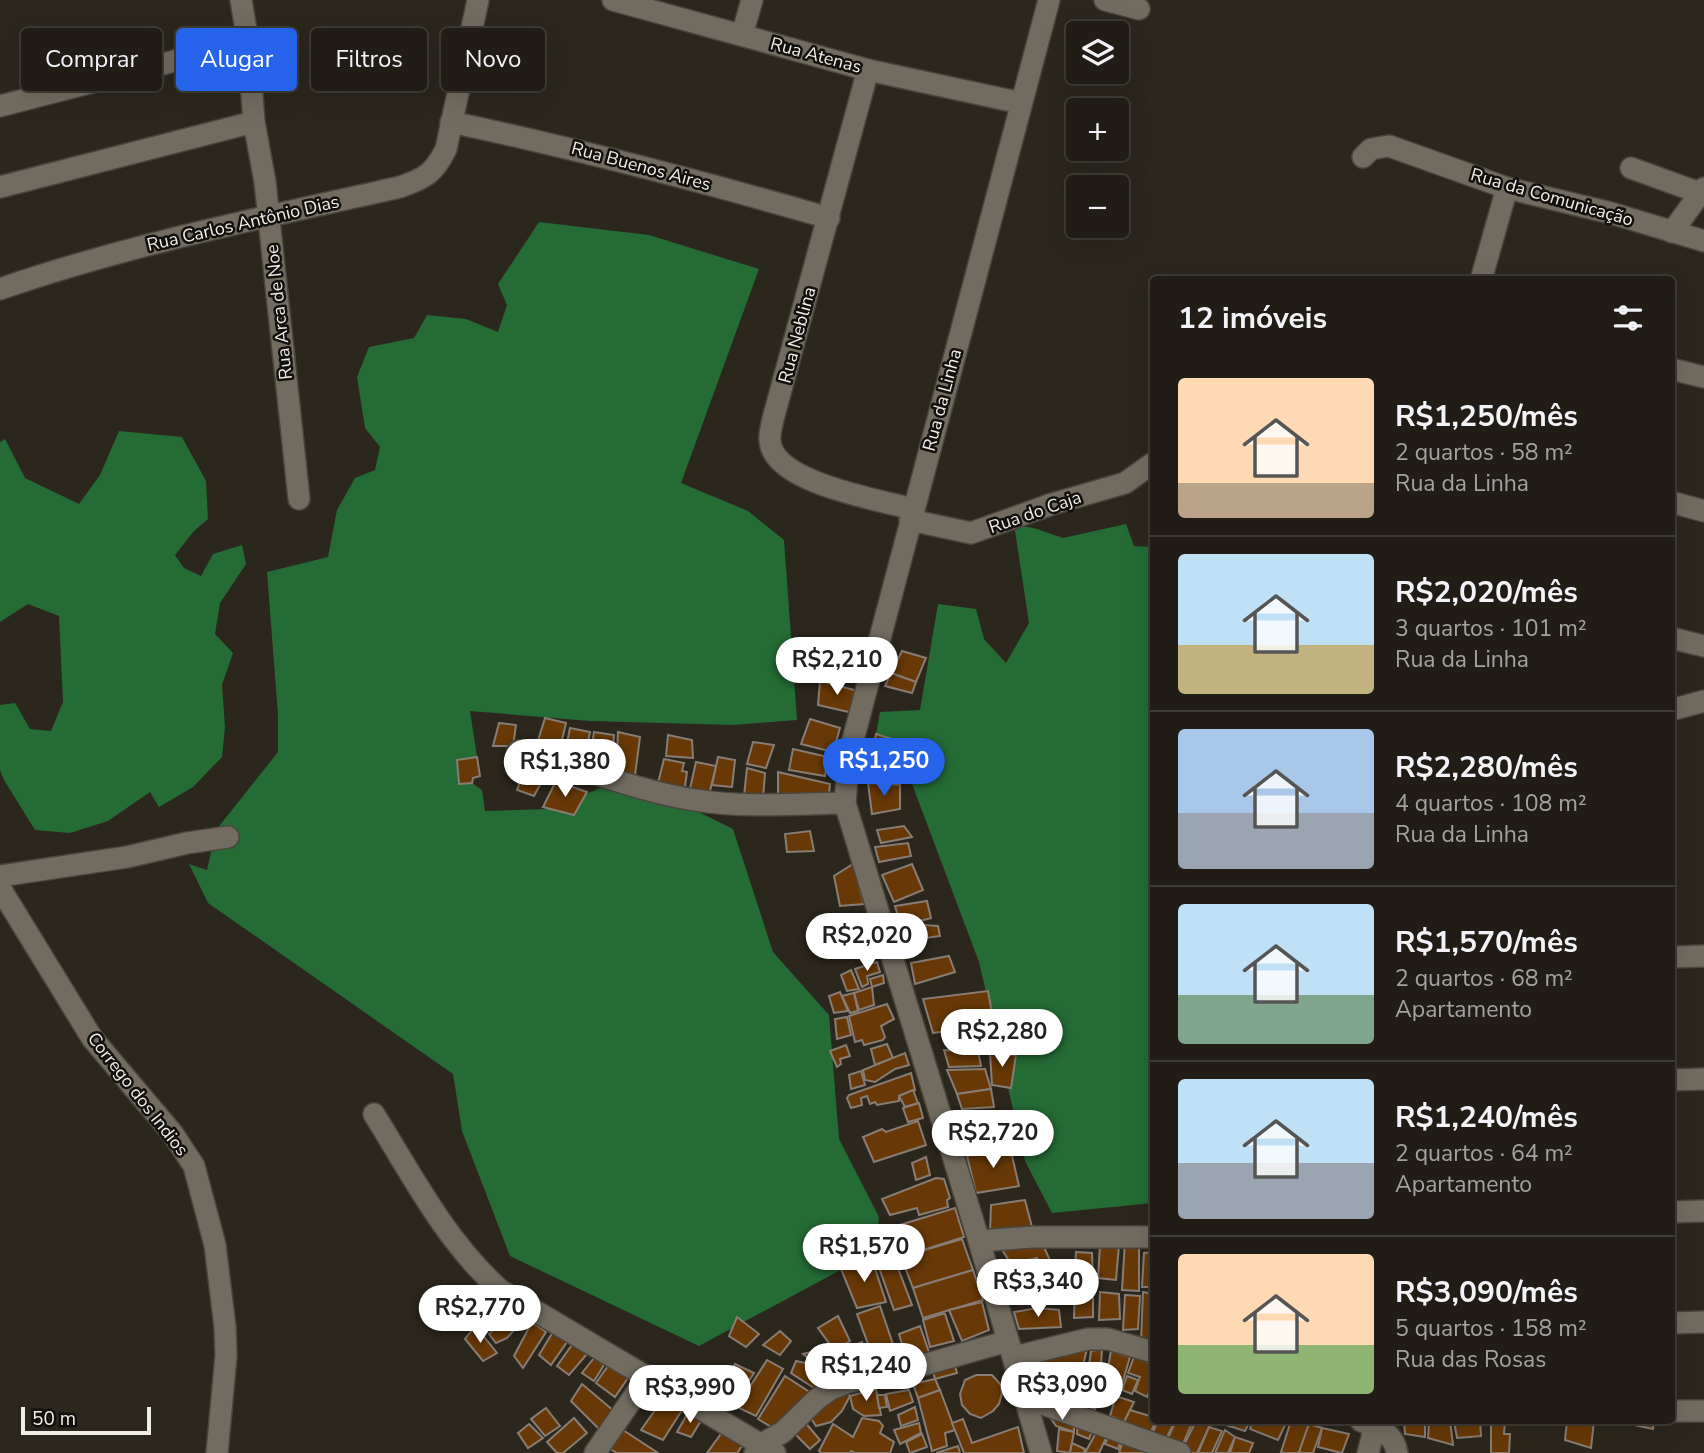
<!DOCTYPE html>
<html lang="pt">
<head>
<meta charset="utf-8">
<style>
	:root { --surface:#211d16; --page:#29261f; --text:#f1f3f6; --muted:#a2a2a1; --line:#3e3b35; --accent:#2563eb }
	body { margin:0; font-family:"Nunito Sans",sans-serif; background:var(--page); color:var(--text); height:100vh; display:flex; flex-direction:column; font-size:26px; white-space:nowrap }
	* { box-sizing:border-box; margin:0 }
	p { font-size:23px; color:var(--muted) }
	.icon { flex:none; width:38px; height:38px; fill:none; stroke:currentColor; stroke-width:2; stroke-linecap:round; stroke-linejoin:round }
	.map { position:relative; flex:1; overflow:hidden }
	.panel { position:absolute; left:1150px; top:276px; width:525px; height:1148px; display:flex; flex-direction:column; background:var(--surface); border-radius:7px; box-shadow:0 7px 28px #0002,0 0 0 2px var(--line) }
	.panel>* { flex:none }
	.guide { position:absolute; left:21px; top:28px; width:665px; height:63px; display:flex; gap:14px }
	.controls { position:absolute; left:1066px; top:21px; display:grid; gap:14px }
	.controls a { display:grid; place-items:center; width:63px; height:63px; border-radius:7px; background:var(--surface); box-shadow:0 7px 28px #0002,0 0 0 2px var(--line); font-size:35px }
	.scale { position:absolute; left:21px; bottom:18px; width:130px; box-sizing:border-box; padding-left:7px; border:4px solid #f0ede6; border-top:0; font-size:19px; line-height:24px; white-space:nowrap; color:#f0ede6; -webkit-text-stroke:5px #12100c; paint-order:stroke }
	.price { position:absolute; translate:-50% -60px; padding:0 16px; border-radius:24px; background:#fff; color:#222; font-size:23px; line-height:46px; filter:drop-shadow(0 2px 4px #0008) }
	.price::after { content:''; position:absolute; left:50%; top:42px; width:21px; height:16px; margin-left:-10px; background:inherit; clip-path:polygon(0 0,100% 0,50% 100%) }
	.price.on { background:var(--accent); color:#fff }
	ul { padding:0; list-style:none }
	li { display:flex; align-items:center; gap:21px; height:175px; padding:0 28px }
	li+li { border-top:2px solid var(--line) }
	li span { display:grid; place-items:center; flex:none; width:196px; height:140px; border-radius:7px; color:#555 }
	li>.icon { margin-inline-start:auto }
	span .icon { width:84px; height:84px; fill:#fffc; stroke-width:1 }
	li b { font-size:30px }
	h2 { display:flex; justify-content:space-between; align-items:center; height:84px; padding:0 28px; font-size:30px }
	.pill { padding:0 24px; border-radius:7px; background:var(--surface); box-shadow:0 7px 28px #0002,0 0 0 2px var(--line); font-size:24px; line-height:63px }
	.pill.on { background:var(--accent); color:#fff }
	.map>svg:first-child { display:block }
	.commercial { fill:#3d292b }
	.forest { fill:#246b35 }
	.building { fill:#683906; stroke:#887d74; stroke-width:2 }
	.lines { fill:none; stroke-linecap:round; stroke-linejoin:round }
	.minor-casing { stroke:#49453d; stroke-width:24 }
	.minor { stroke:#726c60; stroke-width:21 }
	.labels { text-anchor:middle; dominant-baseline:central; stroke-width:5; stroke-linejoin:round; paint-order:stroke }
	.street-label { font-size:18px; fill:#f0ede6; stroke:#12100c }
</style>
</head>
<body>
<div class="map">
<svg width="1704" height="1453" viewBox="0 0 1704 1453">
	<rect width="100%" height="100%" fill="#2c271d"/>
	<path class="commercial" d="M1051,1279l4,27 -37,2 -3,-9 22,-4 -23,2 -4,-11z"/>
	<g class="forest">
		<path d="M539,222l110,13 110,34 -78,214 67,28 36,29 13,180 -64,5 -143,-4 -120,-10 7,46 -19,4 1,23 13,-1 10,7 3,21 63,-2 80,-32 105,52 40,123 56,63 10,124 40,78 -3,34 -177,95 -189,-90 -48,-125 -9,-57 -245,-171 -19,-39 18,6 9,-40 62,-78v-37l-11,-143 61,-15 9,-47 18,-32 20,-8 5,-23 -15,-19 -8,-51 12,-30 45,-9 13,-23 39,4 32,13 9,-27 -9,-21z"/>
		<path d="M119,431l63,6 24,44 2,38 -14,12 -19,24 9,13 17,8 12,-22 29,-9 4,19 -26,39 -5,31 18,19 -11,32 3,42 -3,30 -29,30 -34,20 -9,-15 -42,29 -38,12 -35,-3 -31,-50 -4,-10v-65l15,-2 15,26 21,2 12,-29 -4,-86 -31,-12 -28,18v-180l5,-3 20,39 54,26 21,-29z"/>
		<path d="M1014,524l23,5 26,9 63,-14 8,22 19,1v656l-101,10 -27,-52 -46,-199 -70,-186 4,-21 -37,-21 4,-22 40,-2 18,-106 38,5 8,30 22,24 23,-40z"/>
	</g>
	<g class="building">
		<path d="M902,651l24,7 -10,24 -25,-9z"/>
		<path d="M891,673l25,9 -4,11 -27,-7z"/>
		<path d="M820,681l38,10 -5,22 -35,-8z"/>
		<path d="M545,718l21,5 -7,29 -23,-5z"/>
		<path d="M810,719l30,9 -7,24 -32,-8z"/>
		<path d="M499,723l17,2 -3,21h-20z"/>
		<path d="M570,728l20,4 -6,29 -19,-8z"/>
		<path d="M594,732l20,3 -3,35 -22,-5z"/>
		<path d="M618,732l22,5 -6,46 -18,-5z"/>
		<path d="M876,734l22,7 -4,23 -23,-3z"/>
		<path d="M668,735l24,5 1,18 -27,-2z"/>
		<path d="M753,742l21,3 -8,23 -19,-4z"/>
		<path d="M793,749l35,8 -3,19 -36,-6z"/>
		<path d="M477,757l3,19 -7,2 -1,5 -13,1 -2,-24z"/>
		<path d="M718,757l17,3 -3,27 -20,-2z"/>
		<path d="M664,759l20,4 -2,8 5,1 -3,22 -27,-7z"/>
		<path d="M528,761l20,9 -14,26 -17,-6z"/>
		<path d="M696,762l20,4 -7,29 -20,-2z"/>
		<path d="M747,768l18,5 -2,26 -19,-3z"/>
		<path d="M778,772l52,12 -2,19 -50,-5z"/>
		<path d="M556,781l31,11 -13,23 -31,-8z"/>
		<path d="M868,783l32,2v24l-28,5z"/>
		<path d="M904,826l8,11 -31,6 -4,-13z"/>
		<path d="M810,831l4,20 -27,1 -2,-18z"/>
		<path d="M908,843l3,13 -32,6 -4,-15z"/>
		<path d="M853,864l11,40 -24,2 -6,-30z"/>
		<path d="M912,864l11,26 -29,12 -12,-27z"/>
		<path d="M927,901l4,17 -30,8 -6,-20z"/>
		<path d="M909,924l29,2 2,10 -29,4z"/>
		<path d="M856,937l3,15 -17,6 -6,-16z"/>
		<path d="M949,956l6,16 -40,12 -4,-21z"/>
		<path d="M877,962l3,10 -13,4 1,8 -6,3 -7,-18z"/>
		<path d="M851,970l8,19 -12,2 -6,-16z"/>
		<path d="M883,975l1,8 -12,4 -2,-8z"/>
		<path d="M872,987l2,18 -15,5 -5,-17z"/>
		<path d="M988,991l6,34 -61,8 -10,-34z"/>
		<path d="M840,992l8,19 -14,2 -5,-17z"/>
		<path d="M854,993l4,18 -8,2 -8,-17z"/>
		<path d="M887,1004l7,15 -13,7 4,11 -2,3 -19,5 -2,-5 -7,2 -6,-26z"/>
		<path d="M847,1017l4,18 -14,4 -2,-20z"/>
		<path d="M887,1044l6,14 -18,7 -4,-16z"/>
		<path d="M846,1045l4,11 -10,3 1,5 -4,3 -7,-16z"/>
		<path d="M944,1050l34,1 3,15 -32,1z"/>
		<path d="M905,1053l4,12 -14,4 -20,13 -10,-2 -2,-10z"/>
		<path d="M990,1053l26,2 -5,33 -19,-3z"/>
		<path d="M985,1069l6,20 -34,5 -10,-24z"/>
		<path d="M861,1071l4,14 -14,4 -2,-14z"/>
		<path d="M911,1073l4,17 -16,6v5l-22,4 -2,-3 -5,2 -3,-8 -6,2 1,7 -11,3 -4,-10 2,-3z"/>
		<path d="M991,1089l3,18 -32,2 -5,-15z"/>
		<path d="M913,1090l5,13 -13,4 -6,-11z"/>
		<path d="M919,1103l4,15 -15,4 -5,-14z"/>
		<path d="M978,1114l5,28 -12,4 -12,-31z"/>
		<path d="M918,1121l8,24 -52,17 -11,-25 19,-8 4,3z"/>
		<path d="M1010,1147l9,39 -43,7 -9,-37z"/>
		<path d="M926,1157l4,18 -14,5 -4,-17z"/>
		<path d="M936,1178l8,1 6,19 -3,2 1,7 -29,8 -2,-7 -27,7 -8,-16z"/>
		<path d="M1025,1200l8,31 -43,2 1,-28z"/>
		<path d="M955,1208l9,29 -63,20 -11,-29z"/>
		<path d="M962,1239l11,31 -60,18 -12,-31z"/>
		<path d="M1139,1240v51l-17,-1 3,-49z"/>
		<path d="M1043,1245l6,13 3,17 -8,3 -7,-20 -26,6 -10,-16z"/>
		<path d="M1100,1245h19l-3,35 -18,-2z"/>
		<path d="M1076,1252l16,1 1,28h-19z"/>
		<path d="M1153,1252v35h-11l2,-34z"/>
		<path d="M893,1255l19,50 -18,5 -17,-48z"/>
		<path d="M872,1259l14,43 -29,6 -16,-39z"/>
		<path d="M1032,1261l7,17 -25,3 -5,-13z"/>
		<path d="M973,1270l10,30 -60,18 -10,-30z"/>
		<path d="M1075,1288l18,3v26l-19,1z"/>
		<path d="M486,1290l6,7 -25,28 -7,-8z"/>
		<path d="M1100,1292l19,2 1,25 -21,1z"/>
		<path d="M1143,1292l10,2v46l-12,1z"/>
		<path d="M1125,1295l15,1 -2,33 -15,1z"/>
		<path d="M501,1299l9,9 -26,24 -5,-9z"/>
		<path d="M982,1302l7,28 -27,11 -13,-31z"/>
		<path d="M880,1306l17,50 -22,7 -18,-49z"/>
		<path d="M1037,1308l22,2 2,17 -42,2 -5,-17z"/>
		<path d="M513,1311l9,10 -15,17 -11,5 -7,-9z"/>
		<path d="M942,1314h3l9,27 -24,6 -7,-27z"/>
		<path d="M838,1316l12,25 -5,3v8l-8,2 -19,-26z"/>
		<path d="M737,1317l22,17 -13,13 -17,-11z"/>
		<path d="M532,1322l14,10 -23,36 -9,-12z"/>
		<path d="M920,1326l11,32 -23,7 -9,-31z"/>
		<path d="M473,1329l8,4 16,20 -14,8 -18,-22z"/>
		<path d="M554,1330l15,9 -18,26 -12,-10z"/>
		<path d="M780,1331l11,10 -11,14 -17,-10z"/>
		<path d="M574,1342l13,12 -18,21 -12,-9z"/>
		<path d="M862,1342l5,21 -6,2 -6,-20z"/>
		<path d="M826,1348l24,21 -19,7 -28,-22z"/>
		<path d="M1087,1349l-12,48 -40,-10 -10,-27z"/>
		<path d="M1102,1349l-2,32 -13,-2 4,-28z"/>
		<path d="M1111,1351l19,6 -8,27 -16,-6z"/>
		<path d="M1134,1357l19,7v19l-6,14 -12,-6 5,-14 -12,-4z"/>
		<path d="M594,1358l10,7 -10,16 -12,-8z"/>
		<path d="M767,1360l16,9 -27,47 -19,-9z"/>
		<path d="M811,1360l13,14 -10,14 -23,-15 5,-12 9,2z"/>
		<path d="M954,1362l3,11 -22,6 -2,-8z"/>
		<path d="M610,1363l20,12 -15,22 -19,-14z"/>
		<path d="M735,1364l19,9 -19,29 -16,-11z"/>
		<path d="M1056,1367l18,1 -3,18 -17,-2z"/>
		<path d="M976,1375h16l9,10 1,8 -3,11 -6,7 -12,7 -11,-4 -8,-9 -2,-11 5,-14z"/>
		<path d="M785,1376l26,17 -30,40 -23,-14z"/>
		<path d="M1127,1376l11,4 -6,14 -10,-4z"/>
		<path d="M935,1379l5,11 -22,8 -5,-14z"/>
		<path d="M1087,1379l14,4 -6,27 -14,-6z"/>
		<path d="M582,1384l32,27 -15,18 -28,-28z"/>
		<path d="M1103,1387l13,6 -4,10 -12,-3z"/>
		<path d="M876,1389l5,26 -17,1 -11,-7 -3,-13z"/>
		<path d="M844,1390l6,6 -8,15 -11,11 -15,4 -7,-11z"/>
		<path d="M909,1390l4,12 -23,9 -4,-17z"/>
		<path d="M940,1390l15,40 -10,3 2,13 -15,5 -14,-53z"/>
		<path d="M877,1395h8l2,12 -8,1z"/>
		<path d="M665,1396l19,11 -21,33 -22,-10z"/>
		<path d="M1116,1396l18,6 -10,20 -14,-6z"/>
		<path d="M915,1407l3,13 -17,6 -3,-11z"/>
		<path d="M546,1408l14,18 -15,10 -14,-17z"/>
		<path d="M1130,1410l23,7v4h3l-7,15 -27,-10z"/>
		<path d="M689,1411l13,8 -11,18 -14,-5z"/>
		<path d="M1046,1411l28,8v13l-18,-6z"/>
		<path d="M574,1418l13,15 -24,20h-6l-10,-11z"/>
		<path d="M862,1418l17,3 4,5 -3,7 14,9 -4,11h-35l-4,-2 -1,2h-28l-3,-2 14,-27 20,13z"/>
		<path d="M963,1419l9,24 46,-16 6,26h-60l-12,-30z"/>
		<path d="M1078,1419l16,8 -5,12 -12,-5z"/>
		<path d="M803,1420l17,20 -10,9 -17,-17z"/>
		<path d="M1158,1421h17l-10,20 -14,-5z"/>
		<path d="M1176,1421h17l-11,25 -15,-6z"/>
		<path d="M1196,1421l14,4 -13,28h-4l-11,-4z"/>
		<path d="M1227,1421h23l-5,10 -19,-6z"/>
		<path d="M1253,1421h34l-9,19 -28,-11z"/>
		<path d="M1291,1421l18,3 -10,29h-15l-3,-1z"/>
		<path d="M1404,1421h21v16l-20,-3z"/>
		<path d="M1429,1421h21l3,24 -25,-7z"/>
		<path d="M1454,1421h26l1,15 -24,2z"/>
		<path d="M1491,1421h14l-1,13h6l-1,19h-18z"/>
		<path d="M1567,1421h27l-3,27 -26,-8z"/>
		<path d="M1634,1421h20l-1,8 -19,-4z"/>
		<path d="M919,1423l2,10 -21,11 -6,-14z"/>
		<path d="M529,1424l14,14 -15,10 -10,-15z"/>
		<path d="M1309,1424l13,4 -9,25h-10l-4,-1z"/>
		<path d="M617,1426l41,27h-41l-10,-6z"/>
		<path d="M1099,1427l10,5 -10,21h-14z"/>
		<path d="M1209,1427l13,4 -10,22h-14z"/>
		<path d="M1322,1428l27,6 -7,19 -24,-6z"/>
		<path d="M1059,1429l15,3 -4,21 -13,-2z"/>
		<path d="M1225,1430l10,7 -7,16h-13z"/>
		<path d="M723,1431l21,12 -7,10h-30z"/>
		<path d="M1110,1432l12,5 -4,12 -13,-5z"/>
		<path d="M922,1434l5,13 -17,6 -4,-11z"/>
		<path d="M1124,1437l26,10 -2,6h-29z"/>
		<path d="M1235,1437l18,6 -4,10h-19z"/>
		<path d="M1072,1443l13,6 -1,4h-14z"/>
		<path d="M958,1446l2,7h-24z"/>
	</g>
	<g class="lines">
		<defs>
			<g id="minor">
				<path d="M241,0l7,42 6,80 11,60 34,317"/>
				<path d="M613,0l255,70 153,33"/>
				<path d="M1105,0l34,9"/>
				<path d="M742,35l10,-35"/>
				<path d="M868,70l-95,349c-1,6 -4,15 -3,22 3,42 110,59 143,68"/>
				<path d="M0,106l248,-64"/>
				<path d="M451,122c127,27 253,60 378,96"/>
				<path d="M1363,157l8,-8 18,-3 118,42 104,25 93,28"/>
				<path d="M1631,168l69,25"/>
				<path d="M0,187l254,-65"/>
				<path d="M1672,232l32,-44"/>
				<path d="M1481,280l26,-92"/>
				<path d="M0,289c130,-45 266,-72 400,-102 26,-9 34,-14 46,-38l32,-149"/>
				<path d="M1671,369l33,8"/>
				<path d="M1671,502l33,9"/>
				<path d="M910,520l61,13 81,-29 73,-21 28,-20"/>
				<path d="M1671,638l33,8"/>
				<path d="M1671,710l33,-9"/>
				<path d="M518,751c58,14 117,40 177,49 49,8 101,4 150,3"/>
				<path d="M0,876l127,-19 60,-14 41,-6"/>
				<path d="M0,888l92,150 81,96 21,32 21,79 10,82 1,29 -9,97"/>
				<path d="M1671,957l33,-1"/>
				<path d="M1671,1080l33,-1"/>
				<path d="M374,1114c39,63 71,126 126,176l275,163"/>
				<path d="M1671,1212l33,-1"/>
				<path d="M979,1241l54,-4h120"/>
				<path d="M1671,1323l33,-1"/>
				<path d="M1014,1357l74,-18h20l45,13"/>
				<path d="M1026,1398l154,55"/>
				<path d="M1671,1411h33"/>
				<path d="M1361,1421c17,6 33,12 36,32"/>
				<path d="M595,1453l53,-77"/>
				<path d="M755,1453l5,-8 23,-13 34,-33 14,-10 18,-7 60,-13 99,-28"/>
				<path d="M1041,1453l-62,-212 -134,-438 3,-36 5,-27 196,-740"/>
				<path d="M1368,1453l7,-27"/>
			</g>
		</defs>
		<use href="#minor" class="minor-casing"/>
		<use href="#minor" class="minor"/>
	</g>
	<g class="labels">
		<g class="street-label">
			<text transform="translate(816 55) rotate(15)">Rua Atenas</text>
			<text transform="translate(641 166) rotate(15)">Rua Buenos Aires</text>
			<text transform="translate(1552 197) rotate(16)">Rua da Comunicação</text>
			<text transform="translate(243 223) rotate(-13)">Rua Carlos Antônio Dias</text>
			<text transform="translate(279 312) rotate(-96)">Rua Arca de Noe</text>
			<text transform="translate(797 335) rotate(-75)">Rua Neblina</text>
			<text transform="translate(942 400) rotate(-75)">Rua da Linha</text>
			<text transform="translate(1035 512) rotate(-19)">Rua do Caja</text>
			<text transform="translate(138 1094) rotate(52)">Corrego dos Indios</text>
		</g>
	</g>
</svg>
<div class="controls">
<a><svg class="icon" aria-label="layers" viewBox="0 0 24 24"><path d="M12 4l9 5-9 5-9-5zM3 14l9 5 9-5"/></svg></a>
<a>+</a>
<a>−</a>
</div>
<div class="scale">50 m</div>
<b class="price" style="left:837px;top:697px">R$2,210</b>
<b class="price on" style="left:884px;top:798px">R$1,250</b>
<b class="price" style="left:565px;top:799px">R$1,380</b>
<b class="price" style="left:867px;top:973px">R$2,020</b>
<b class="price" style="left:1002px;top:1069px">R$2,280</b>
<b class="price" style="left:993px;top:1170px">R$2,720</b>
<b class="price" style="left:864px;top:1284px">R$1,570</b>
<b class="price" style="left:1038px;top:1319px">R$3,340</b>
<b class="price" style="left:480px;top:1345px">R$2,770</b>
<b class="price" style="left:866px;top:1403px">R$1,240</b>
<b class="price" style="left:1062px;top:1422px">R$3,090</b>
<b class="price" style="left:690px;top:1425px">R$3,990</b>
<div class="guide">
<a class="pill">Comprar</a>
<a class="pill on">Alugar</a>
<a class="pill">Filtros</a>
<a class="pill">Novo</a>
</div>
<section class="panel">
<h2>12 imóveis<svg class="icon" aria-label="filters" viewBox="0 0 24 24"><path d="M4 7h16M4 17h16"/><circle cx="9" cy="7" r="2"/><circle cx="15" cy="17" r="2"/></svg></h2>
<ul>
<li><span style="background:linear-gradient(#ffd9b3 75%,#b9a48a 0)"><svg class="icon" aria-label="home" viewBox="0 0 24 24"><path d="M3 11l9-7 9 7M6 9v11h12V9"/></svg></span><div><b>R$1,250/mês</b><p>2 quartos · 58 m²</p><p>Rua da Linha</p></div></li>
<li><span style="background:linear-gradient(#bfe0f5 65%,#c2b280 0)"><svg class="icon" aria-label="home" viewBox="0 0 24 24"><path d="M3 11l9-7 9 7M6 9v11h12V9"/></svg></span><div><b>R$2,020/mês</b><p>3 quartos · 101 m²</p><p>Rua da Linha</p></div></li>
<li><span style="background:linear-gradient(#a9c7e8 60%,#9aa5b1 0)"><svg class="icon" aria-label="home" viewBox="0 0 24 24"><path d="M3 11l9-7 9 7M6 9v11h12V9"/></svg></span><div><b>R$2,280/mês</b><p>4 quartos · 108 m²</p><p>Rua da Linha</p></div></li>
<li><span style="background:linear-gradient(#bfe0f5 65%,#7fa58c 0)"><svg class="icon" aria-label="home" viewBox="0 0 24 24"><path d="M3 11l9-7 9 7M6 9v11h12V9"/></svg></span><div><b>R$1,570/mês</b><p>2 quartos · 68 m²</p><p>Apartamento</p></div></li>
<li><span style="background:linear-gradient(#bfe0f5 60%,#9aa5b1 0)"><svg class="icon" aria-label="home" viewBox="0 0 24 24"><path d="M3 11l9-7 9 7M6 9v11h12V9"/></svg></span><div><b>R$1,240/mês</b><p>2 quartos · 64 m²</p><p>Apartamento</p></div></li>
<li><span style="background:linear-gradient(#ffd9b3 65%,#8fb573 0)"><svg class="icon" aria-label="home" viewBox="0 0 24 24"><path d="M3 11l9-7 9 7M6 9v11h12V9"/></svg></span><div><b>R$3,090/mês</b><p>5 quartos · 158 m²</p><p>Rua das Rosas</p></div></li>
</ul>
</section>
</div>
</body>
</html>
